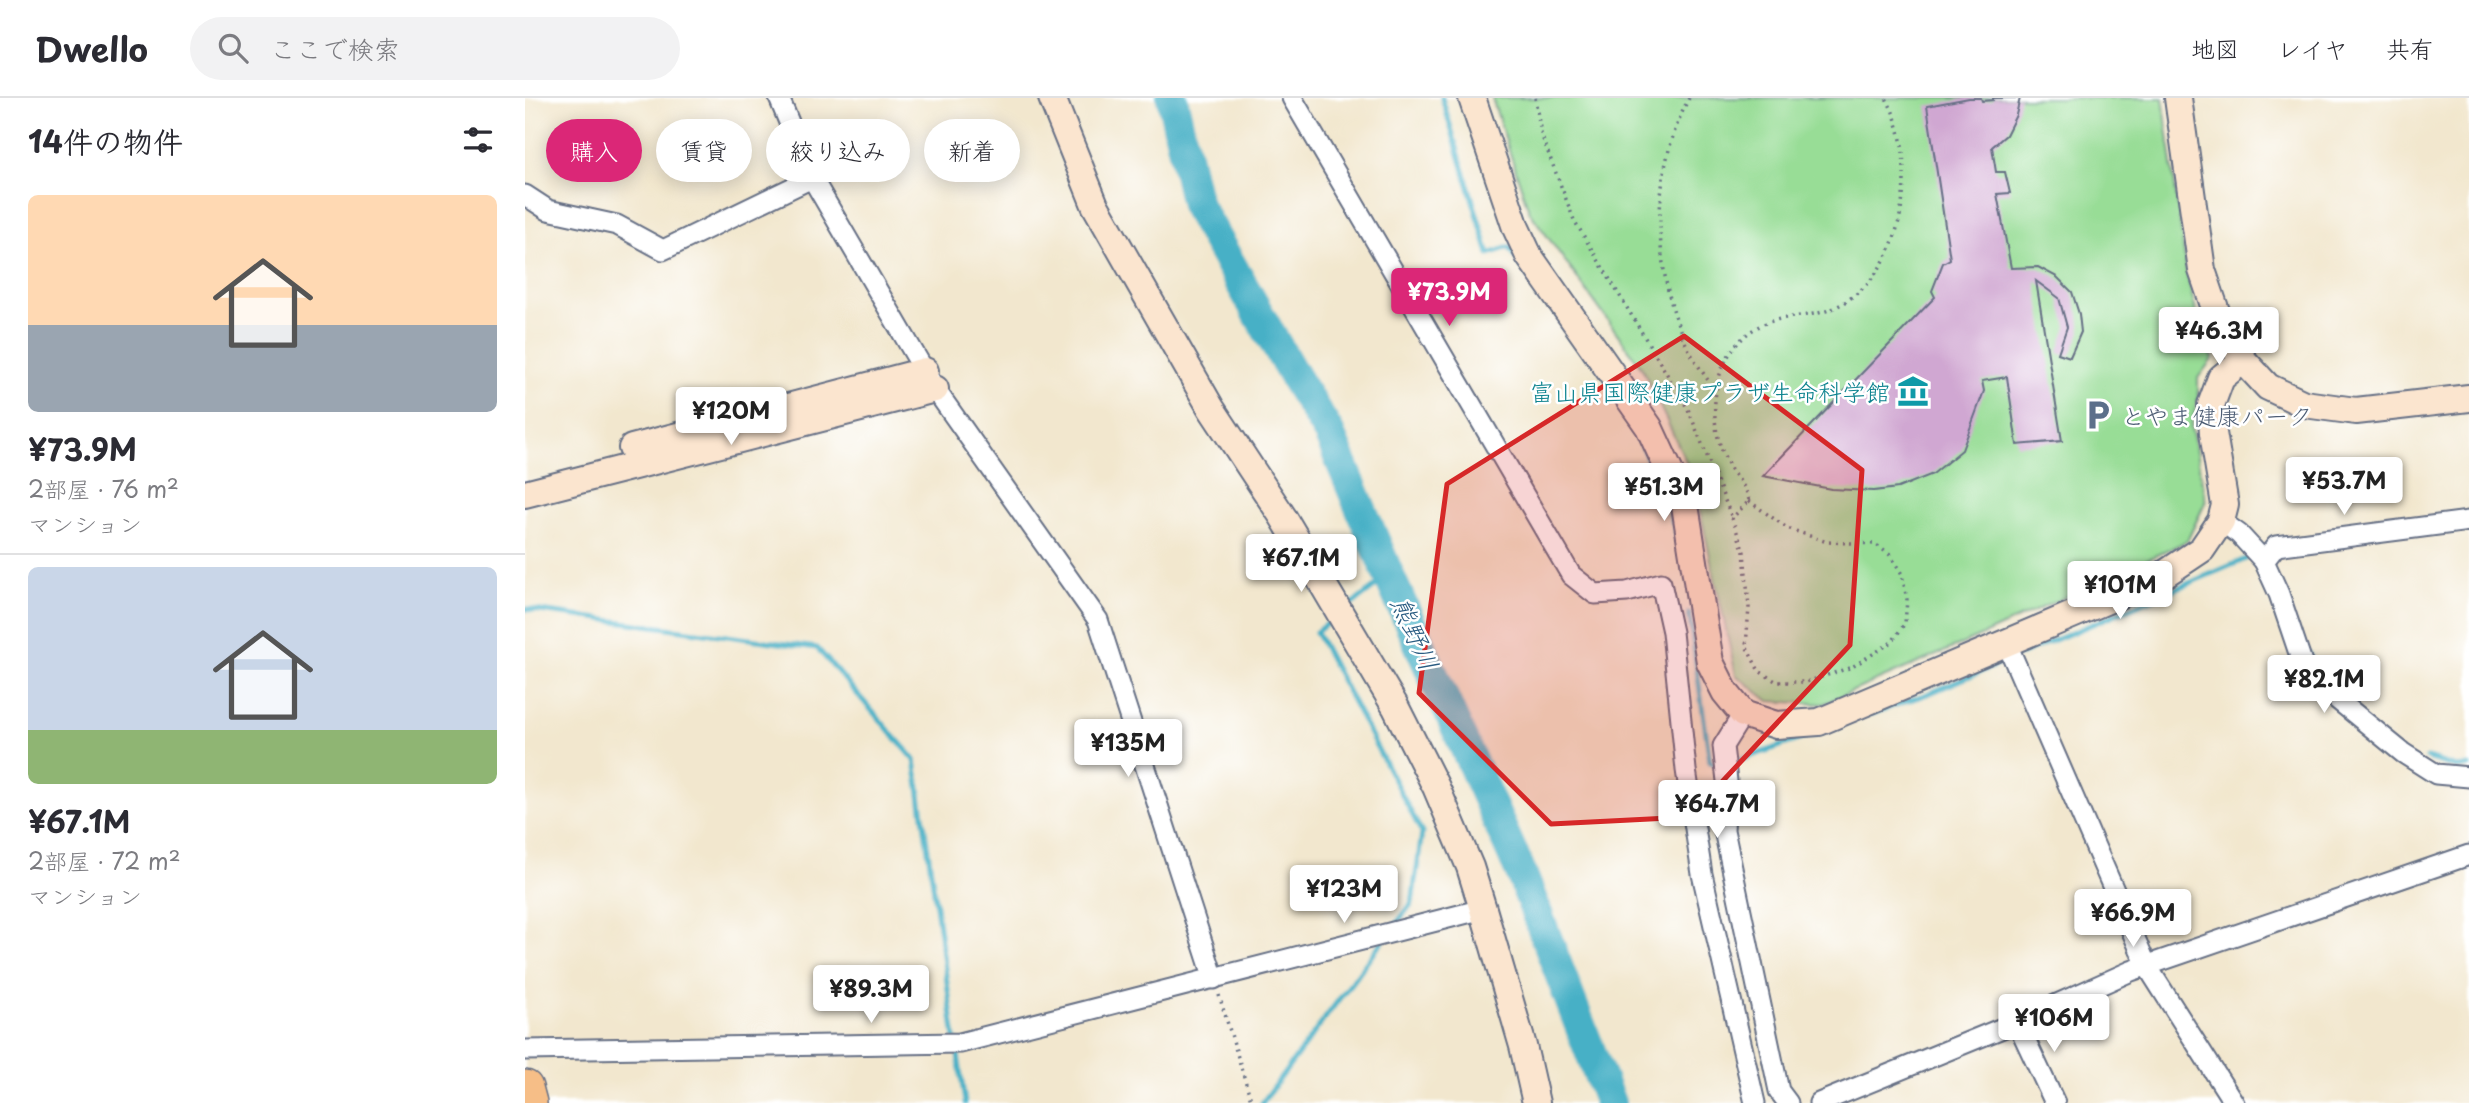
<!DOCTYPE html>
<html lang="ja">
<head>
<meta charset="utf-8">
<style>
	:root { --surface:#fff; --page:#f2f2f3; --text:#2b2b33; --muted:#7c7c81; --line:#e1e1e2; --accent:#db2777 }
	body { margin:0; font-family:"Playpen Sans","Klee One",sans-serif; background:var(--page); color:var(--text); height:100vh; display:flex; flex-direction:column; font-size:26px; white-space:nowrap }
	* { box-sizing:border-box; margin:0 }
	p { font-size:23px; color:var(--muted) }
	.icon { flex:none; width:38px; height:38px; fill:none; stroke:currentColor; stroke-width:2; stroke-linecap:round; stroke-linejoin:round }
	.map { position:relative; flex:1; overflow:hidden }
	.side { display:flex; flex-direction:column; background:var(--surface); width:525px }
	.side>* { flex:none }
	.guide { position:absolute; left:21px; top:21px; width:665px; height:63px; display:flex; gap:14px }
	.price { position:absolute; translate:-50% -60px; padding:0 16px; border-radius:7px; background:#fff; color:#222; font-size:23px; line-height:46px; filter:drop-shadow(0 2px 4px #0008) }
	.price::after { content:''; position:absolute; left:50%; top:42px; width:21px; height:16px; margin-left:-10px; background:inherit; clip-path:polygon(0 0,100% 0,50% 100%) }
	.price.selected { background:var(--accent); color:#fff }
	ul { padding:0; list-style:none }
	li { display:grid; align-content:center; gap:14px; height:371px; padding:0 28px }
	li+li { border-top:2px solid var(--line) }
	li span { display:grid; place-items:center; height:217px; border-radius:10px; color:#555 }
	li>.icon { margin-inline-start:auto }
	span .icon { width:126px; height:126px; fill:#fffc; stroke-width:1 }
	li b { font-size:30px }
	h2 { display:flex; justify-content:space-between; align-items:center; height:84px; padding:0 28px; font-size:30px }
	.tag { padding:0 24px; border-radius:32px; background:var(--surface); box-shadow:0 4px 18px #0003; font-size:24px; line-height:63px }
	.tag.selected { background:var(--accent); color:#fff }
	header { display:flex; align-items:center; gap:42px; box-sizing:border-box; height:98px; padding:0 35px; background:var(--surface); border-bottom:2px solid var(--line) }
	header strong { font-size:33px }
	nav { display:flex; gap:38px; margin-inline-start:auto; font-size:24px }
	.search { width:490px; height:63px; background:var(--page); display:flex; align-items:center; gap:18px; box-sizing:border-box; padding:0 24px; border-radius:38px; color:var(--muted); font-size:26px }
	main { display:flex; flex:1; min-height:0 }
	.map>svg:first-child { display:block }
	.green { fill:#98dd96; stroke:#5a867a; stroke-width:2 }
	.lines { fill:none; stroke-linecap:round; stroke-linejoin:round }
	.stream { stroke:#47b0c6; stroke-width:5 }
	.river { stroke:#47b0c6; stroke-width:32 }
	.building { fill:#d0a7d2 }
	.street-casing { stroke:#666f85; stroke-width:23 }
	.secondary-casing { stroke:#666f85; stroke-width:30 }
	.highway-casing { stroke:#666f85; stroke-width:38 }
	.path { stroke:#666f85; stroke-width:3.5; stroke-dasharray:2 5; stroke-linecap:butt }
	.street { stroke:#fff; stroke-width:19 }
	.secondary { stroke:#fbe5cf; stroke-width:26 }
	.highway { stroke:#f6be87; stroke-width:35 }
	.marked { fill:#d62828; fill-opacity:0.2; stroke:#d62828; stroke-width:5; stroke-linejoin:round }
	.labels { text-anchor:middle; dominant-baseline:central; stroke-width:5; stroke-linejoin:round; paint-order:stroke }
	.culture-label { font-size:24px; fill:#0d838f; stroke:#fff; text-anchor:end }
	.service-label { font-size:24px; fill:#4e5e75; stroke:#fff; text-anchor:start }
	.water-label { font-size:26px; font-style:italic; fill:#2a5c82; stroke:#fff }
</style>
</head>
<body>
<header>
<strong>Dwello</strong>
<div class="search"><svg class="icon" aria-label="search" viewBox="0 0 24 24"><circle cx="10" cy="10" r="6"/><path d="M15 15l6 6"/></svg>ここで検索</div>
<nav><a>地図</a><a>レイヤ</a><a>共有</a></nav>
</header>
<main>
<section class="side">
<h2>14件の物件<svg class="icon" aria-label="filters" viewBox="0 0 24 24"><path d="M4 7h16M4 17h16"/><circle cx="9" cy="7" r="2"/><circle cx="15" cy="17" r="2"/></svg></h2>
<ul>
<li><span style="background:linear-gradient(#ffd9b3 60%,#9aa5b1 0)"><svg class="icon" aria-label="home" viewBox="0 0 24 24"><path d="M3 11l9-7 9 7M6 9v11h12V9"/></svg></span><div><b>¥73.9M</b><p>2部屋 · 76 m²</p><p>マンション</p></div></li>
<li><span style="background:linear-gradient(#c9d6e8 75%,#8fb573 0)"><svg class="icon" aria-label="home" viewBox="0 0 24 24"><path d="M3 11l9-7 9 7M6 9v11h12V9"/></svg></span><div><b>¥67.1M</b><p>2部屋 · 72 m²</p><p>マンション</p></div></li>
</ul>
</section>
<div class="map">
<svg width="1944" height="1005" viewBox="0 0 1944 1005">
	<rect width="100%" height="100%" fill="#fff"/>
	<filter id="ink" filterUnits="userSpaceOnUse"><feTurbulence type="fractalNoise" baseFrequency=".0143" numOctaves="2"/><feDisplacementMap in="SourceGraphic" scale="14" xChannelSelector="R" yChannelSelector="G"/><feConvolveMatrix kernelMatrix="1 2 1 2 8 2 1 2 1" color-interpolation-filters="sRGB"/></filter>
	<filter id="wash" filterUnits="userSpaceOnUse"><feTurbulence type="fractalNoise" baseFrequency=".00686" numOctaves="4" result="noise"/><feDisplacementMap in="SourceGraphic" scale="28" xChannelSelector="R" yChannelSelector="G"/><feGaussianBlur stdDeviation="1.57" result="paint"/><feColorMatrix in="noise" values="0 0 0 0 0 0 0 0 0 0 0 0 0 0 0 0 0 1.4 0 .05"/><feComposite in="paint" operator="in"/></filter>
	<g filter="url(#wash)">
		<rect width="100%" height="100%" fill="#f2e7ce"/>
		<path class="green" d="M967,0h671l24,177 14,58 12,25 -15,20v19l-7,30 15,74 -19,40 -202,93 -162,70 -54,-3 -33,-26 -44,-201 -50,-106 -113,-157z"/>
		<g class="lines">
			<g class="stream">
				<path d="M917,0l47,156 20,-7 7,10"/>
				<path d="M1100,317c22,40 42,81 53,126"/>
				<path d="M822,510l42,-32"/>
				<path d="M0,511l292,39 98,112 40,278"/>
				<path d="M1164,515l21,149 10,4"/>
				<path d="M809,520l-18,14 106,201 -10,70 -16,21"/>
				<path d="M1784,555l8,19"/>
				<path d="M1492,558l236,-100"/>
				<path d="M1346,616l59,-21 78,-33"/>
				<path d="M1902,660l32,10 10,-2"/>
				<path d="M1204,666l86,-30"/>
				<path d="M432,950l8,55"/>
				<path d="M737,1005l121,-163"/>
			</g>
			<path class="river" d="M647,0l24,106 99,174 34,55 60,143 133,299 88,228"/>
		</g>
		<g id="blocks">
			<path class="building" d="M1444,0h12l1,3 11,-1v-2h27l-4,17 -10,20 -14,12 4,25h9l5,21 -13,1 14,74 27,-1 19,10 15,15 7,22 2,18 -11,25 -12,-4 9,-26 -8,-29 -23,-17 26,160 -45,4 -10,-68 -25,4 2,10 -22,59 -29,24 -35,14 -24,3 -43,-2 -68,-13 172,-179 -3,-6 11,-28 7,-4 -23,-153z"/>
		</g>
	</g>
	<g filter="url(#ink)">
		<use href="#blocks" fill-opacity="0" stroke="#666f85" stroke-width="2"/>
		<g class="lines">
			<defs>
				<g id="street">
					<path d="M254,0l33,80 123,211 163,231 116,359"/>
					<path d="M767,0l279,477 24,19 32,-2 34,-9 11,49 14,138 16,104 53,229"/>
					<path d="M0,97l23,15 69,15 46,25 149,-72"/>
					<path d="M1696,423l18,13 25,27 12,-15 193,-25"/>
					<path d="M1739,463l15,33 27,80 97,79 33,21 33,3"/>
					<path d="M1482,546l140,322 87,137"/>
					<path d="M1218,616l-20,32 4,35 -3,49 55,261 9,12"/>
					<path d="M1492,924l38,81"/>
					<path d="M0,952l435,-7 523,-134"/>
					<path d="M1294,1005l198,-81 114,-51 338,-116"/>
				</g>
				<g id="secondary">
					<path d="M527,0l43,107 116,203 72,109 112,189 41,81 34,80 13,42 40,137 13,57"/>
					<path d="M947,0l44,130 13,28 120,171 36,78 25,157 15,30 18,22 33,11 43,-3 338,-143 45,-30 19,-28 4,-16 -12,-72 -2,-28 10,-27 22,-18"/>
					<path d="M1653,0l24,172 18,53 23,37 25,27 36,17 52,7 113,-13"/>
					<path d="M107,350l293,-77"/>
					<path d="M0,396l410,-105"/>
				</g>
				<path id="highway" d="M0,990l4,15"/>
			</defs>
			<use href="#street" class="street-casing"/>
			<use href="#secondary" class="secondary-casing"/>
			<use href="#highway" class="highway-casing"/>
			<g class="path">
				<path d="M1010,0l6,36 33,86 114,189 44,109"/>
				<path d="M1164,0c-38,73 -37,162 -7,237 8,20 21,38 33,55"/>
				<path d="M1224,402c-3,-14 -11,-20 -18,-31 -14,-23 -19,-51 -15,-77 4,-32 25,-62 56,-71 20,-6 42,-4 62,-13 45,-22 64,-65 69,-112 3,-32 0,-69 -17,-98"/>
				<path d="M1224,403l38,27 40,14 48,2 15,11 12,19 5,26 -2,23 -13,19 -40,25 -46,15h-29l-18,-11 -13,-25 3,-39 -5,-55 -12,-34z"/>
				<path d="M694,897l33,108"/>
			</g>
			<use href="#street" class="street"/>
			<use href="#secondary" class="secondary"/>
			<use href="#highway" class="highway"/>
		</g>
	</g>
	<path class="marked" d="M1159,238l178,134 -12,175 -161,172 -138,7 -132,-131 28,-209z"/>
	<defs>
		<symbol id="museum-bare" viewBox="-9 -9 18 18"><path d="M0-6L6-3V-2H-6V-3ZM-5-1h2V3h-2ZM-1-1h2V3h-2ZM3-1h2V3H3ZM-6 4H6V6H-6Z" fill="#0f9aa8" stroke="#fff" stroke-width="2.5" paint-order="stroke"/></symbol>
		<symbol id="parking-bare" viewBox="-9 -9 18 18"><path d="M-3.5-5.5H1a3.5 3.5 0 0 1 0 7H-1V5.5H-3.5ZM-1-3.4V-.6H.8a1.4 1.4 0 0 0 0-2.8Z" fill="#5c6f8a" stroke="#fff" stroke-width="2.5" paint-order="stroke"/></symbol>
	</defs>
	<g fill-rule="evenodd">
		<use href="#museum-bare" x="1366" y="271" width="44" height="44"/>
		<use href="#parking-bare" x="1551" y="295" width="44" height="44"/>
	</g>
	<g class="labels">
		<g class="culture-label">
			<text x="1365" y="293">富山県国際健康プラザ生命科学館</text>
		</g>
		<g class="service-label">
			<text x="1596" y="317">とやま健康パーク</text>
		</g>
		<g class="water-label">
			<text transform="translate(891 535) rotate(66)">熊野川</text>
		</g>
	</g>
</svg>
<b class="price selected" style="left:924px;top:230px">¥73.9M</b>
<b class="price" style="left:1694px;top:269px">¥46.3M</b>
<b class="price" style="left:206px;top:349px">¥120M</b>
<b class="price" style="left:1819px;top:419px">¥53.7M</b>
<b class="price" style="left:1139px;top:425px">¥51.3M</b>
<b class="price" style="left:776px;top:496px">¥67.1M</b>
<b class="price" style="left:1595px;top:523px">¥101M</b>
<b class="price" style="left:1799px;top:617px">¥82.1M</b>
<b class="price" style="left:603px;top:681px">¥135M</b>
<b class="price" style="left:1192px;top:742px">¥64.7M</b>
<b class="price" style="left:819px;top:827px">¥123M</b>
<b class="price" style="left:1608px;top:851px">¥66.9M</b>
<b class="price" style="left:346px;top:927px">¥89.3M</b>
<b class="price" style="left:1529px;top:956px">¥106M</b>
<div class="guide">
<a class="tag selected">購入</a>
<a class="tag">賃貸</a>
<a class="tag">絞り込み</a>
<a class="tag">新着</a>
</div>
</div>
</main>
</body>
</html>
